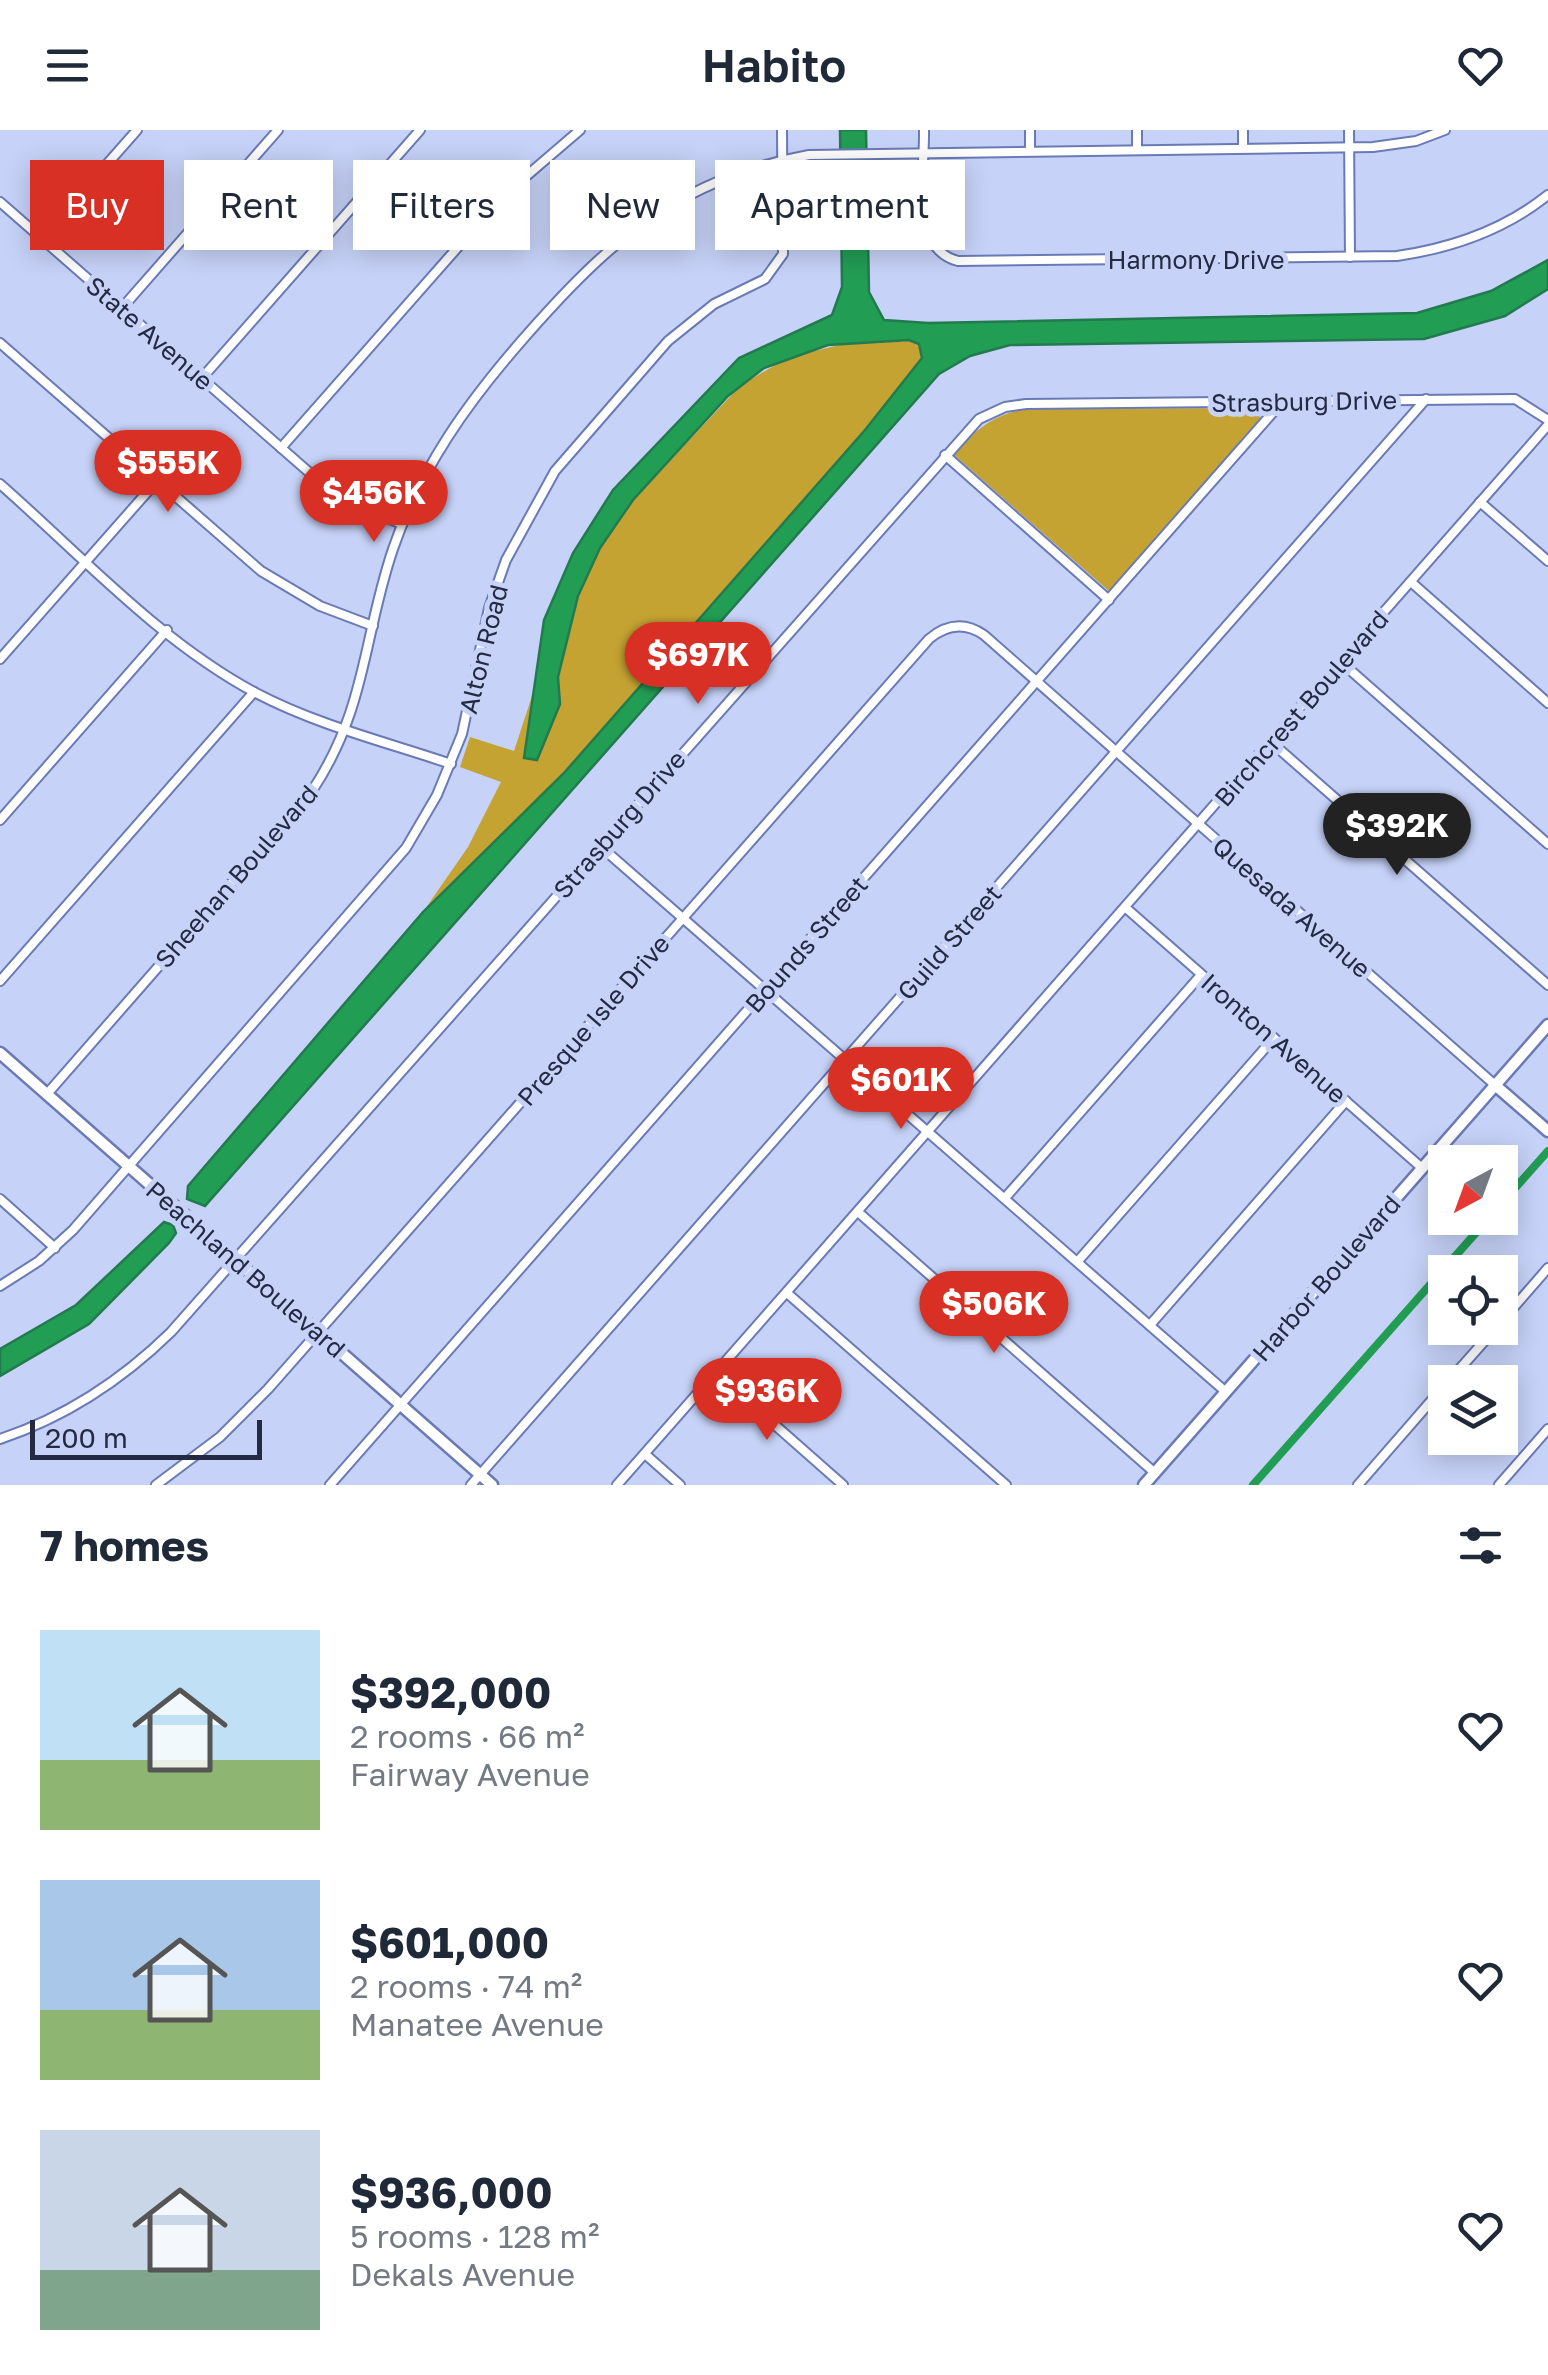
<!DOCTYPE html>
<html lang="en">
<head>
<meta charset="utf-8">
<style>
	:root { --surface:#fff; --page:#f6f6f7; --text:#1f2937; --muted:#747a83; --accent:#d93025 }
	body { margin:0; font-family:"Golos Text",sans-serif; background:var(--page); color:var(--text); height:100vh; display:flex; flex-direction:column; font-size:38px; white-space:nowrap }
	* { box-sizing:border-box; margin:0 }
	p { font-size:32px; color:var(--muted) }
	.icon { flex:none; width:55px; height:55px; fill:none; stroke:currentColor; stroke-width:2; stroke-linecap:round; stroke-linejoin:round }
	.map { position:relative; height:1355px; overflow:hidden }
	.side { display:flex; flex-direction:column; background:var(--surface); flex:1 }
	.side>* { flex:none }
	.guide { position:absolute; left:30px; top:30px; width:1000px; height:90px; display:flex; gap:20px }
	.needle { width:65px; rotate:221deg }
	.fabs { position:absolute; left:1428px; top:1015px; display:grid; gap:20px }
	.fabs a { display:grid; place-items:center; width:90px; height:90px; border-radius:0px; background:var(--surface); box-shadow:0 5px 25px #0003; font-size:50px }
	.scale { position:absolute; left:30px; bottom:25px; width:232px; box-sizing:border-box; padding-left:10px; border:5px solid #232a42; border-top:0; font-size:28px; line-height:35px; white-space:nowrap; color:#232a42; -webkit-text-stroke:8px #c6d2f8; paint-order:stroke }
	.price { position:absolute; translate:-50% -85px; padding:0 22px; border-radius:35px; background:var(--accent); color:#fff; font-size:32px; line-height:65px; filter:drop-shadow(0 2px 5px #0008) }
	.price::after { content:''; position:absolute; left:50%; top:60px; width:30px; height:22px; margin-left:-15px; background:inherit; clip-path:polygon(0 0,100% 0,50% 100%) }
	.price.active { background:#222; color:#fff }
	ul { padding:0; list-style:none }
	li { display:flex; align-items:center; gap:30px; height:250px; padding:0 40px }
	li span { display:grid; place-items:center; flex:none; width:280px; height:200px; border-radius:0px; color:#555 }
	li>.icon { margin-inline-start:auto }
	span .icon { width:120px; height:120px; fill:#fffc; stroke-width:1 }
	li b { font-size:42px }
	h2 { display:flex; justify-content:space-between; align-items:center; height:120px; padding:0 40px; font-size:42px }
	.chip { padding:0 35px; border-radius:0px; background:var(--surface); box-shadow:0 5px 25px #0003; font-size:35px; line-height:90px }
	.chip.active { background:var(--accent); color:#fff }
	header { display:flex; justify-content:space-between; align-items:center; height:130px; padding:0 40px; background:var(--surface); font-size:45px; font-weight:600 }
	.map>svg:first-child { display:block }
	.green { fill:#c5a332 }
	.water { fill:#229d54; stroke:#227a4f; stroke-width:2.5 }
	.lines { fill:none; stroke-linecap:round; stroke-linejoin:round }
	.canal { stroke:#229d54; stroke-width:8 }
	.minor-casing { stroke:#6a7ab5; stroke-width:12 }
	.tertiary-casing { stroke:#6a7ab5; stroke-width:15 }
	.minor { stroke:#fff; stroke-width:8 }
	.tertiary { stroke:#fff; stroke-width:10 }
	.labels { text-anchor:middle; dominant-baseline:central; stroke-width:10; stroke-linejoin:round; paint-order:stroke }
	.street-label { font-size:25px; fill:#232a42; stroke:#c6d2f8 }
</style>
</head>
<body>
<header><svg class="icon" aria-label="menu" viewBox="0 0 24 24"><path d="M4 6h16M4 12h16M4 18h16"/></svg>Habito<svg class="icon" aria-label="heart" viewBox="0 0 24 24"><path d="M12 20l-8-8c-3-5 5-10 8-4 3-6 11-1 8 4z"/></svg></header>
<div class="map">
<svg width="1548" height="1355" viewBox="0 0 1548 1355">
	<rect width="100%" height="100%" fill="#c6d2f8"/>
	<g class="green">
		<path d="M861,210h48l10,4 3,13 -57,73 -301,343 -141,139 45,-65 33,-65 -41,-15 10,-30 44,14 18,-55 -8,62 13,2 23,-56 -2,-27 20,-81 22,-48 33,-48 108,-115 48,-28z"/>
		<path d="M1259,278l1,12 -150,172 -157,-138c22,-24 39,-38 71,-45z"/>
	</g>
	<g class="water">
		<path d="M840,0h26l3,162 15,28 44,3 489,-10 74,-22 57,-31v29l-43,27 -81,23 -414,6 -40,11 -31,18 -734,832 -18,-7 1,-13 235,-274 141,-139 301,-343 57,-72 -3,-14 -10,-4 -81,5 -64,23 -36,28 -95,104 -33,48 -22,48 -20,81 2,27 -23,56 -13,-2 20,-138 29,-67 40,-63 126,-132 93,-43 10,-28z"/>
		<path d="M164,1092l9,3 3,8 -7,10 -80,81 -89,52v-27l76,-44z"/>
	</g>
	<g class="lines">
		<g class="canal">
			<path d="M1500,1075l48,-54"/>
			<path d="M1253,1355l236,-267"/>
		</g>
		<defs>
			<g id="minor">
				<path d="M924,0c1,40 -15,119 34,131l439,-5c55,-8 107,-26 151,-61"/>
				<path d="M1030,0v20"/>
				<path d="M1137,0v19"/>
				<path d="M1243,0v18"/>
				<path d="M1349,0l1,127"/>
				<path d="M0,72l319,279 39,26 44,17"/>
				<path d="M42,108l95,-108"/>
				<path d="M122,178l156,-178"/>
				<path d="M0,213l261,228 59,35 53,20"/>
				<path d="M202,248l218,-248"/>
				<path d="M281,318l221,-251 78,-67"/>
				<path d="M945,325l164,145"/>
				<path d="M0,354c81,71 160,158 256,209 61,32 130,49 195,71"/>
				<path d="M1480,372l68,59"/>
				<path d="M1411,452l137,121"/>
				<path d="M0,529l157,-178"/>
				<path d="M1341,532l207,182"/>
				<path d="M1271,612l277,243"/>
				<path d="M0,690l167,-190"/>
				<path d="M600,716l626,546"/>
				<path d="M1126,778l296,260"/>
				<path d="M0,851l254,-289"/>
				<path d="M47,964l265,-303c55,-83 51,-154 81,-242 28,-82 75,-147 131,-211 85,-97 154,-159 285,-183l564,-8 43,-6 29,-11"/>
				<path d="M1005,1068l196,-223"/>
				<path d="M0,1069l55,49"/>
				<path d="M858,1082l297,261"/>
				<path d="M1078,1131l196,-223"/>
				<path d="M0,1156l39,-25 34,-31 333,-382 31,-53 25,-61 27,-126 17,-48 49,-89 113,-130 46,-37 51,-25 18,-25 -1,-124"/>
				<path d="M787,1163l219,192"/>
				<path d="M1500,1193l48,-55"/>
				<path d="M1150,1195l196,-224"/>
				<path d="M716,1243l127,112"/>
				<path d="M1448,1252l48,-54"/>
				<path d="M0,1309c66,-22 122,-59 171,-107l808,-913 26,-12 21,-3 489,-5 33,21"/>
				<path d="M645,1324l35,31"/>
				<path d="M156,1355l64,-48 48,-48 661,-750c18,-15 36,-17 55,-4l511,450"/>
				<path d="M330,1355l952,-1083"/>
				<path d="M471,1355l955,-1086"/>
				<path d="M617,1355l931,-1060"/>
				<path d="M1358,1355l87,-100"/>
				<path d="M1499,1355l49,-56"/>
			</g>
			<g id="tertiary">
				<path d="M0,923l492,432"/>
				<path d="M1495,955l53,46"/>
				<path d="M1144,1355l404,-460"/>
			</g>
		</defs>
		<use href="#minor" class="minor-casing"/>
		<use href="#tertiary" class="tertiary-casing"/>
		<use href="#minor" class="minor"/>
		<use href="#tertiary" class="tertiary"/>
	</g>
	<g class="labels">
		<g class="street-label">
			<text x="1196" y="129">Harmony Drive</text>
			<text transform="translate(150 203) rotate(41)">State Avenue</text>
			<text transform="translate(1304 271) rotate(-1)">Strasburg Drive</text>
			<text transform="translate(483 519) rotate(-76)">Alton Road</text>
			<text transform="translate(1301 578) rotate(-49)">Birchcrest Boulevard</text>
			<text transform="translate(619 694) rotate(-49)">Strasburg Drive</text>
			<text transform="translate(236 746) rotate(-49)">Sheehan Boulevard</text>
			<text transform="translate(1292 777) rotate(41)">Quesada Avenue</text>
			<text transform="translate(949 812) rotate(-49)">Guild Street</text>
			<text transform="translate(806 814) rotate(-49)">Bounds Street</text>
			<text transform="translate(593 890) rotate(-49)">Presque Isle Drive</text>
			<text transform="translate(1274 908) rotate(41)">Ironton Avenue</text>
			<text transform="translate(246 1139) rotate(41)">Peachland Boulevard</text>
			<text transform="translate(1326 1148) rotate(-49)">Harbor Boulevard</text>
		</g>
	</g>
</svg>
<div class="fabs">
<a><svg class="needle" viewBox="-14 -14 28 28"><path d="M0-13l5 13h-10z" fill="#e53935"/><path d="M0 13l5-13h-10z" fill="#747a83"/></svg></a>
<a><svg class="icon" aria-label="locate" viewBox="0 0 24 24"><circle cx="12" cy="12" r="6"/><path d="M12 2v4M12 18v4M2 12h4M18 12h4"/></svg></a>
<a><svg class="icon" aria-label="layers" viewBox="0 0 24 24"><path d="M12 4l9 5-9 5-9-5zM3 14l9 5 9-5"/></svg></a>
</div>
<div class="scale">200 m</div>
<b class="price" style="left:168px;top:385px">$555K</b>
<b class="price" style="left:374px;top:415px">$456K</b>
<b class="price" style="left:698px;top:577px">$697K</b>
<b class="price active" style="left:1397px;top:748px">$392K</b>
<b class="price" style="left:901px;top:1002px">$601K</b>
<b class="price" style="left:994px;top:1226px">$506K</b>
<b class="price" style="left:767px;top:1313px">$936K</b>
<div class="guide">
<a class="chip active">Buy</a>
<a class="chip">Rent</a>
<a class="chip">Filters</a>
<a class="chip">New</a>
<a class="chip">Apartment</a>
</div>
</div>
<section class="side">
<h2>7 homes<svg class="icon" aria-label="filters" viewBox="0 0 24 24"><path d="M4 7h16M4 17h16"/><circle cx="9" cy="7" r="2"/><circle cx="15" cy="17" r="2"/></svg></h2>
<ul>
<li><span style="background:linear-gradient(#bfe0f5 65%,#8fb573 0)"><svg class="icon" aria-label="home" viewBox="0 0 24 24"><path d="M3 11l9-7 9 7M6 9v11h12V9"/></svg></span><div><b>$392,000</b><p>2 rooms · 66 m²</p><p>Fairway Avenue</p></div><svg class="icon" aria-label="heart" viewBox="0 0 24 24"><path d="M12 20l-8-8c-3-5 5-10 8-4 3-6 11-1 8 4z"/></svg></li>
<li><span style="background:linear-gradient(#a9c7e8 65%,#8fb573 0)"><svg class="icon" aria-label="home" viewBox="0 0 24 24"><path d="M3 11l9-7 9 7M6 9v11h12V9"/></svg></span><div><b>$601,000</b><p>2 rooms · 74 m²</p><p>Manatee Avenue</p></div><svg class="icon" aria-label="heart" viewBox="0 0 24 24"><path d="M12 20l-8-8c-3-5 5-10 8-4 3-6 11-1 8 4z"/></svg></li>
<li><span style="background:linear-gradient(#c9d6e8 70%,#7fa58c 0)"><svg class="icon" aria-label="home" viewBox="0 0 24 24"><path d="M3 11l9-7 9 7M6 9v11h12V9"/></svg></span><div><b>$936,000</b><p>5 rooms · 128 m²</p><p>Dekals Avenue</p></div><svg class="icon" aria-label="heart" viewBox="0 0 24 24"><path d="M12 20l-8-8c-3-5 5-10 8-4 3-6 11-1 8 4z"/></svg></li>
</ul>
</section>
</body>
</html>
